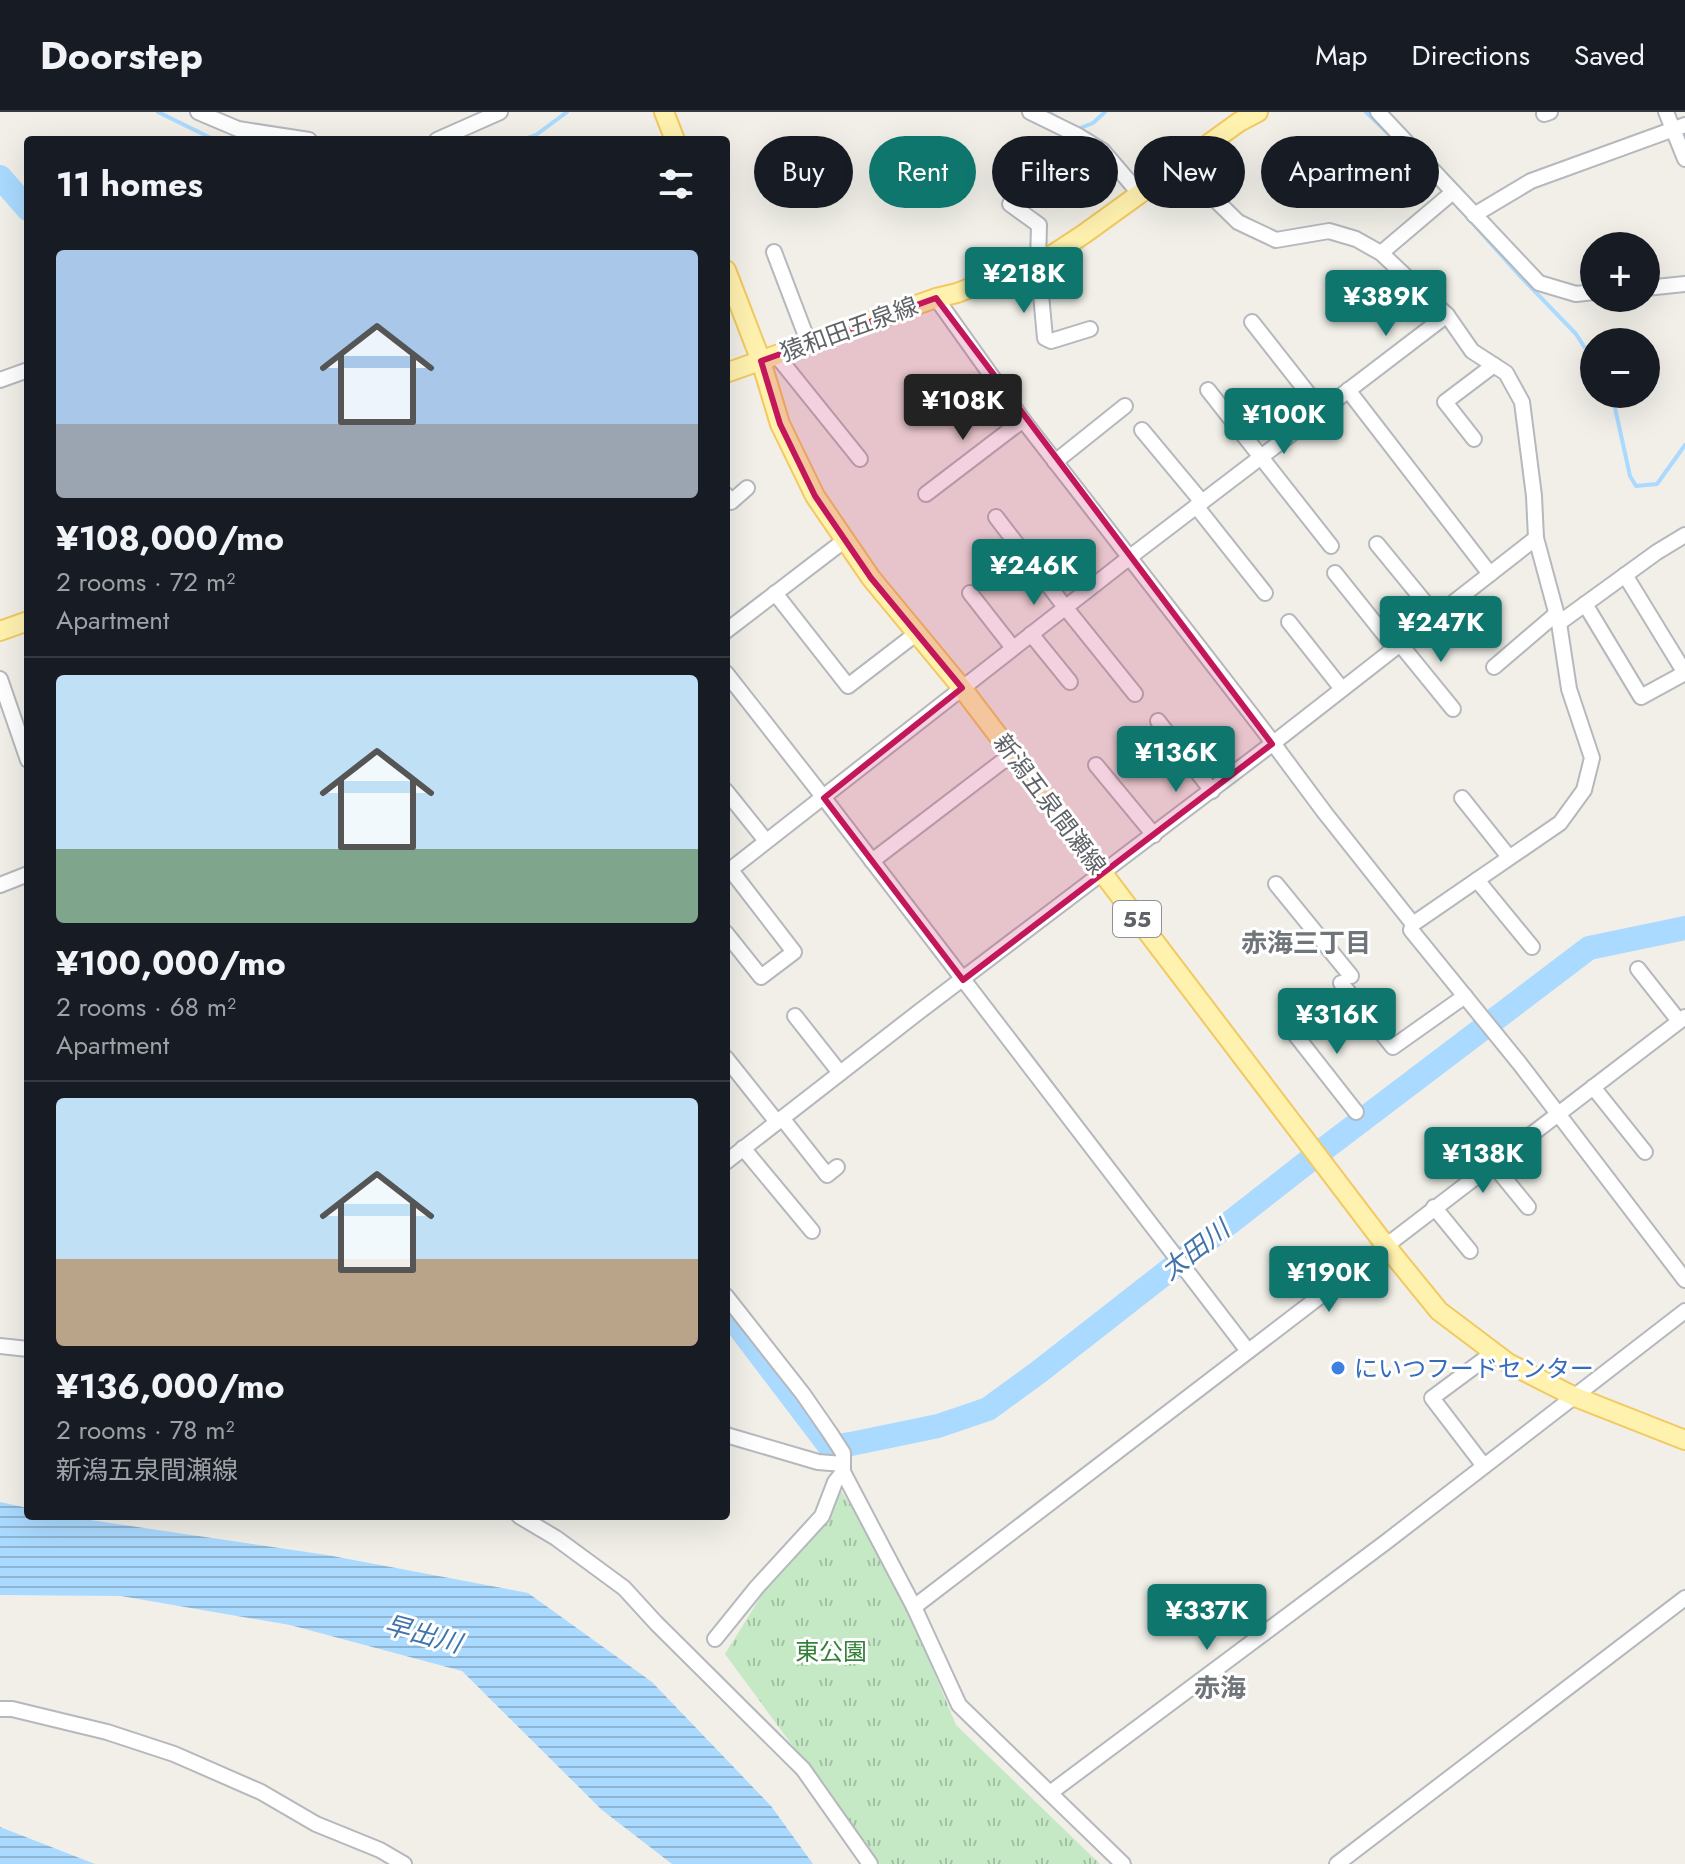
<!DOCTYPE html>
<html lang="en">
<head>
<meta charset="utf-8">
<style>
	:root { --surface:#171b24; --page:#20242c; --text:#f1f3f6; --muted:#9ea1a6; --line:#363941; --accent:#0f766e }
	body { margin:0; font-family:Jost,"Noto Sans JP",sans-serif; background:var(--page); color:var(--text); height:100vh; display:flex; flex-direction:column; font-size:30px; white-space:nowrap }
	* { box-sizing:border-box; margin:0 }
	p { font-size:26px; color:var(--muted) }
	.icon { flex:none; width:44px; height:44px; fill:none; stroke:currentColor; stroke-width:2; stroke-linecap:round; stroke-linejoin:round }
	.map { position:relative; flex:1; overflow:hidden }
	.details { position:absolute; left:24px; top:24px; width:706px; height:1384px; display:flex; flex-direction:column; background:var(--surface); border-radius:8px; box-shadow:0 8px 32px #0002 }
	.details>* { flex:none }
	.hud { position:absolute; left:754px; top:24px; width:760px; height:72px; display:flex; gap:16px }
	.buttons { position:absolute; left:1580px; top:120px; display:grid; gap:16px }
	.buttons a { display:grid; place-items:center; width:80px; height:80px; border-radius:50%; background:var(--surface); box-shadow:0 8px 32px #0002; font-size:40px }
	.price { position:absolute; translate:-50% -68px; padding:0 18px; border-radius:8px; background:var(--accent); color:#fff; font-size:26px; line-height:52px; filter:drop-shadow(0 2px 4px #0008) }
	.price::after { content:''; position:absolute; left:50%; top:48px; width:24px; height:18px; margin-left:-12px; background:inherit; clip-path:polygon(0 0,100% 0,50% 100%) }
	.price.current { background:#222; color:#fff }
	ul { padding:0; list-style:none }
	li { display:grid; align-content:center; gap:16px; height:424px; padding:0 32px }
	li+li { border-top:2px solid var(--line) }
	li span { display:grid; place-items:center; height:248px; border-radius:8px; color:#555 }
	li>.icon { margin-inline-start:auto }
	span .icon { width:144px; height:144px; fill:#fffc; stroke-width:1 }
	li b { font-size:34px }
	h2 { display:flex; justify-content:space-between; align-items:center; height:96px; padding:0 32px; font-size:34px }
	.chip { padding:0 28px; border-radius:36px; background:var(--surface); box-shadow:0 8px 32px #0002; font-size:28px; line-height:72px }
	.chip.current { background:var(--accent); color:#fff }
	header { display:flex; align-items:center; gap:48px; box-sizing:border-box; height:112px; padding:0 40px; background:var(--surface); border-bottom:2px solid var(--line) }
	header strong { font-size:38px }
	nav { display:flex; gap:44px; margin-inline-start:auto; font-size:28px }
	.map>svg:first-child { display:block }
	.grass { fill:url(#grass-tufts) }
	.water { fill:url(#water-rules) }
	.lines { fill:none; stroke-linecap:round; stroke-linejoin:round }
	.stream { stroke:#aadaff; stroke-width:4 }
	.river { stroke:#aadaff; stroke-width:24 }
	.minor-casing { stroke:#b5b8bc; stroke-width:18 }
	.major-casing { stroke:#f2c960; stroke-width:22 }
	.minor { stroke:#fff; stroke-width:14 }
	.major { stroke:#fff2af; stroke-width:18 }
	.marked { fill:#c2185b; fill-opacity:0.2; stroke:#c2185b; stroke-width:6; stroke-linejoin:round }
	.shop-dot { fill:#3f7fe0; stroke:#fff; stroke-width:3 }
	.labels { text-anchor:middle; dominant-baseline:central; stroke-width:6; stroke-linejoin:round; paint-order:stroke }
	.shield { fill:#fff; stroke:#8f9295; stroke-width:2 }
	.shield-label { font-size:22px; font-weight:bold; fill:#5f6368 }
	.street-label { font-size:24px; fill:#5f6368; stroke:#fff }
	.shop-label { font-size:24px; fill:#366cbe; stroke:#fff; text-anchor:start }
	.park-label { font-size:24px; fill:#348238; stroke:#fff }
	.neighbourhood-label { font-size:26px; font-weight:bold; fill:#70757a; stroke:#fff }
	.water-label { font-size:26px; font-style:italic; fill:#4174aa; stroke:#fff }
</style>
</head>
<body>
<header>
<strong>Doorstep</strong>
<nav><a>Map</a><a>Directions</a><a>Saved</a></nav>
</header>
<div class="map">
<svg width="1685" height="1752" viewBox="0 0 1685 1752">
	<defs>
		<pattern id="grass-tufts" width="24" height="20" patternUnits="userSpaceOnUse" patternTransform="scale(2)"><rect width="24" height="20" fill="#c5e8c5"/><path d="M3 7l-1-3M5 7V3M7 7l1-3M15 17l-1-3M17 17v-4M19 17l1-3" fill="none" stroke="#a3c0a4"/></pattern>
		<pattern id="water-rules" width="6" height="5" patternUnits="userSpaceOnUse" patternTransform="scale(2)"><rect width="6" height="5" fill="#aadaff"/><path d="M0 2.5h6" fill="none" stroke="#8eb4d2"/></pattern>
	</defs>
	<rect width="100%" height="100%" fill="#f1efe8"/>
	<path class="grass" d="M838,1374l13,20 58,106 47,113 144,139h-220l-155,-210 38,-61 63,-75z"/>
	<g class="water">
		<path d="M0,1390l28,6v8h35l264,39 201,38 124,89 119,124 42,58h-141l-70,-54 -140,-139 -172,-46 -169,-29 -121,-1z"/>
		<path d="M0,1715l95,37h-95z"/>
	</g>
	<g class="lines">
		<g class="stream">
			<path d="M158,0l57,28"/>
			<path d="M1048,0l15,9"/>
			<path d="M1366,0l33,32"/>
			<path d="M1078,17l15,-6 12,-11"/>
			<path d="M476,28l3,-2 7,2"/>
			<path d="M522,28l14,-5 31,-23"/>
			<path d="M1459,96l60,67 57,59 18,28"/>
			<path d="M1612,282l18,82 6,10 21,-2 28,-39"/>
		</g>
		<g class="river">
			<path d="M0,65l28,32"/>
			<path d="M726,1198l104,137 21,-3 87,-18 50,-17 52,-38 284,-222 265,-201 96,-20"/>
		</g>
		<defs>
			<g id="minor">
				<path d="M198,0l40,17 71,11"/>
				<path d="M1030,0l47,23 26,16 36,42"/>
				<path d="M1378,0l161,171 37,11 18,-2"/>
				<path d="M1666,0l19,47"/>
				<path d="M1544,2l6,-2"/>
				<path d="M437,28l63,-28"/>
				<path d="M1181,54l57,56 38,18 53,-9 27,8 25,14 66,62 25,36 34,22 16,29 12,94 2,42 23,85 10,66 23,69 -8,32 -24,33 -147,101 -2,6 109,134 165,216"/>
				<path d="M1010,92l29,21 -1,37 7,76 6,3 39,-12"/>
				<path d="M1474,103l57,-34 154,-56"/>
				<path d="M774,140l35,92"/>
				<path d="M1381,141l72,-61"/>
				<path d="M1646,176l39,-4"/>
				<path d="M936,186l87,122 238,307 64,86 88,111"/>
				<path d="M1252,210l70,89"/>
				<path d="M777,244l83,103"/>
				<path d="M0,268l28,-10"/>
				<path d="M1208,278l123,156"/>
				<path d="M1348,278l142,184"/>
				<path d="M1142,318l60,72"/>
				<path d="M1474,327l-29,-37 49,-37"/>
				<path d="M1055,350l70,-56"/>
				<path d="M926,382l97,-74"/>
				<path d="M726,383l5,7 16,-14"/>
				<path d="M1196,394l69,87"/>
				<path d="M996,405l69,90 70,87"/>
				<path d="M1377,432l59,72"/>
				<path d="M1335,461l60,75"/>
				<path d="M1625,463l60,98"/>
				<path d="M775,481l73,93 69,-53"/>
				<path d="M970,481l43,55"/>
				<path d="M1585,492l56,93 44,-24"/>
				<path d="M1289,510l53,67"/>
				<path d="M1559,511l98,-71 28,-17"/>
				<path d="M726,519l119,-91"/>
				<path d="M1031,522l39,48"/>
				<path d="M1400,532l53,65"/>
				<path d="M1494,555l62,-53"/>
				<path d="M726,561l98,125 424,553"/>
				<path d="M0,567l28,81"/>
				<path d="M1158,609l54,70"/>
				<path d="M1096,653l58,70"/>
				<path d="M726,679l40,50"/>
				<path d="M1462,686l47,59"/>
				<path d="M872,749l140,-107"/>
				<path d="M726,761l404,-316 317,-242"/>
				<path d="M1477,768l55,67"/>
				<path d="M1276,772l75,92"/>
				<path d="M0,773l28,-11"/>
				<path d="M726,821l35,44 33,-25 -64,-83"/>
				<path d="M1638,857l41,52"/>
				<path d="M1341,871l52,64 72,-51"/>
				<path d="M795,904l45,57"/>
				<path d="M1287,912l69,88"/>
				<path d="M726,946l51,64"/>
				<path d="M1593,975l52,65"/>
				<path d="M782,1006l45,57 10,-8"/>
				<path d="M743,1036l69,83"/>
				<path d="M726,1050l194,-151 352,-267 264,-206"/>
				<path d="M1492,1051l36,44"/>
				<path d="M1434,1095l36,44"/>
				<path d="M726,1184l77,98 27,39 13,20v19l71,135 45,98 164,159"/>
				<path d="M0,1234l28,3"/>
				<path d="M726,1323l92,27 25,2"/>
				<path d="M1484,1354l-52,-68 62,-46"/>
				<path d="M519,1404l37,22 68,50 32,35 147,146 67,95"/>
				<path d="M914,1495l771,-590"/>
				<path d="M715,1527l42,-52 65,-71 13,-34 8,-10"/>
				<path d="M0,1597h12l95,23 67,22 87,38 55,32 64,26 24,14"/>
				<path d="M1050,1681l336,-251 299,-231"/>
				<path d="M1337,1752l348,-266"/>
			</g>
			<g id="major">
				<path d="M664,0l11,28"/>
				<path d="M726,158l35,91 19,63 35,72 56,82 91,110 424,558 53,65 69,52 65,33 112,44"/>
				<path d="M726,261l210,-75 21,-5 89,-34 38,-25 155,-112 19,-10"/>
				<path d="M0,519l28,-10"/>
			</g>
		</defs>
		<use href="#minor" class="minor-casing"/>
		<use href="#major" class="major-casing"/>
		<use href="#minor" class="minor"/>
		<use href="#major" class="major"/>
	</g>
	<path class="marked" d="M936,186l336,446 -309,236 -139,-182 138,-110 -91,-110 -56,-82 -35,-72 -19,-63z"/>
	<circle class="shop-dot" cx="1338" cy="1256" r="8"/>
	<g class="labels">
		<rect class="shield" x="1113" y="789" width="48" height="36" rx="6"/>
		<g class="shield-label">
			<text x="1137" y="807">55</text>
		</g>
		<g class="street-label">
			<text transform="translate(849 217) rotate(-20)">猿和田五泉線</text>
			<text transform="translate(1050 692) rotate(53)">新潟五泉間瀬線</text>
		</g>
		<g class="shop-label">
			<text x="1354" y="1256">にいつフードセンター</text>
		</g>
		<g class="park-label">
			<text x="831" y="1539">東公園</text>
		</g>
		<g class="neighbourhood-label">
			<text x="1306" y="831">赤海三丁目</text>
			<text x="1220" y="1576">赤海</text>
		</g>
		<g class="water-label">
			<text transform="translate(1195 1138) rotate(-38)">太田川</text>
			<text transform="translate(423 1522) rotate(15)">早出川</text>
		</g>
	</g>
</svg>
<div class="buttons">
<a>+</a>
<a>−</a>
</div>
<b class="price" style="left:1024px;top:203px">¥218K</b>
<b class="price" style="left:1386px;top:226px">¥389K</b>
<b class="price current" style="left:963px;top:330px">¥108K</b>
<b class="price" style="left:1284px;top:344px">¥100K</b>
<b class="price" style="left:1034px;top:495px">¥246K</b>
<b class="price" style="left:1441px;top:552px">¥247K</b>
<b class="price" style="left:1176px;top:682px">¥136K</b>
<b class="price" style="left:1337px;top:944px">¥316K</b>
<b class="price" style="left:1483px;top:1083px">¥138K</b>
<b class="price" style="left:1329px;top:1202px">¥190K</b>
<b class="price" style="left:1207px;top:1540px">¥337K</b>
<div class="hud">
<a class="chip">Buy</a>
<a class="chip current">Rent</a>
<a class="chip">Filters</a>
<a class="chip">New</a>
<a class="chip">Apartment</a>
</div>
<section class="details">
<h2>11 homes<svg class="icon" aria-label="filters" viewBox="0 0 24 24"><path d="M4 7h16M4 17h16"/><circle cx="9" cy="7" r="2"/><circle cx="15" cy="17" r="2"/></svg></h2>
<ul>
<li><span style="background:linear-gradient(#a9c7e8 70%,#9aa5b1 0)"><svg class="icon" aria-label="home" viewBox="0 0 24 24"><path d="M3 11l9-7 9 7M6 9v11h12V9"/></svg></span><div><b>¥108,000/mo</b><p>2 rooms · 72 m²</p><p>Apartment</p></div></li>
<li><span style="background:linear-gradient(#bfe0f5 70%,#7fa58c 0)"><svg class="icon" aria-label="home" viewBox="0 0 24 24"><path d="M3 11l9-7 9 7M6 9v11h12V9"/></svg></span><div><b>¥100,000/mo</b><p>2 rooms · 68 m²</p><p>Apartment</p></div></li>
<li><span style="background:linear-gradient(#bfe0f5 65%,#b9a48a 0)"><svg class="icon" aria-label="home" viewBox="0 0 24 24"><path d="M3 11l9-7 9 7M6 9v11h12V9"/></svg></span><div><b>¥136,000/mo</b><p>2 rooms · 78 m²</p><p>新潟五泉間瀬線</p></div></li>
</ul>
</section>
</div>
</body>
</html>
